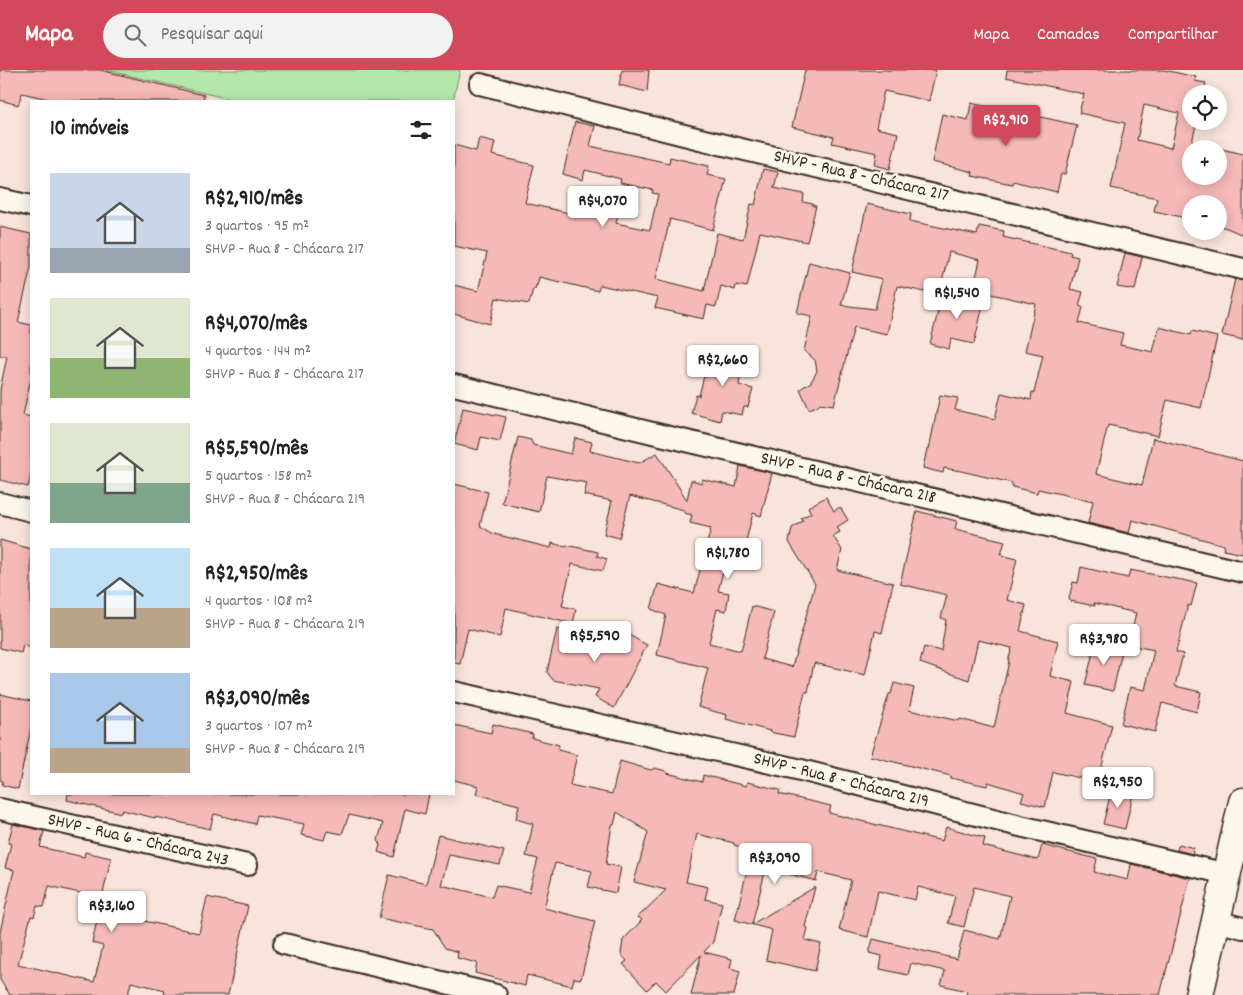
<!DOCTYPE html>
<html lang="pt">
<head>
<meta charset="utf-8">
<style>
	:root { --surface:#fff; --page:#f2f2f2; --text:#222; --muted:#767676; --accent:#d1495b }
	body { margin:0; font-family:Dekko,sans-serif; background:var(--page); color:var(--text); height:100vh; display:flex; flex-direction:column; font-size:19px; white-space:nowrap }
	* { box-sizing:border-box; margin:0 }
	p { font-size:16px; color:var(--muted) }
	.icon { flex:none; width:28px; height:28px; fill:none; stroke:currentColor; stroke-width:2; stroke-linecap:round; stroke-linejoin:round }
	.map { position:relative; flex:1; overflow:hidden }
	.panel { position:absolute; left:30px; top:30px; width:425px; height:695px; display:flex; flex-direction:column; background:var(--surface); border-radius:0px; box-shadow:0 2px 12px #0003 }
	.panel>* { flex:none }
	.tools { position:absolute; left:1182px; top:15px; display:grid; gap:10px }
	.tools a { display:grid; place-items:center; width:45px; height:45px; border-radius:50%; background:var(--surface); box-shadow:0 2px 12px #0003; font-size:25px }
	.price { position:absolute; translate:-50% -42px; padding:0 11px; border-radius:5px; background:#fff; color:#222; font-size:16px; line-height:32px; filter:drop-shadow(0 1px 2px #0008) }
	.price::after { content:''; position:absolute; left:50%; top:30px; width:15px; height:11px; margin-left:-8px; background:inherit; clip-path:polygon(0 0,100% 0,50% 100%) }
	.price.selected { background:var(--accent); color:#fff }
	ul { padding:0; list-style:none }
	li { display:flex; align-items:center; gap:15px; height:125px; padding:0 20px }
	li span { display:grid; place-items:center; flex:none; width:140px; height:100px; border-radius:0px; color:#555 }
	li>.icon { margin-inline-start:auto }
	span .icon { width:60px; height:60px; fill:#fffc; stroke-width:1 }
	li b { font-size:21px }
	h2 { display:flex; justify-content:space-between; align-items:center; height:60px; padding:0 20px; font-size:21px }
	header { display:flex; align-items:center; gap:30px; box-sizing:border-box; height:70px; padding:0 25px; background:var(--accent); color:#fff }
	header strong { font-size:24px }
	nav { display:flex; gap:28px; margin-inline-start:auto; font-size:18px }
	.search { width:350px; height:45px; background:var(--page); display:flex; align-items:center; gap:12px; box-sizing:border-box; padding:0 18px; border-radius:28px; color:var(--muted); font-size:19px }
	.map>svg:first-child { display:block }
	.green { fill:#b4e8a9; stroke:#788964 }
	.building { fill:#f5b9b7; stroke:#3b2a1e; fill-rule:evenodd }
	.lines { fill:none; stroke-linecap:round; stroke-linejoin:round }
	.street-casing { stroke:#3b2a1e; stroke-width:24 }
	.secondary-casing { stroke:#3b2a1e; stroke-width:31 }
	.street { stroke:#fbf7ec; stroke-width:20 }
	.secondary { stroke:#fbf7ec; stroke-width:28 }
	.labels { text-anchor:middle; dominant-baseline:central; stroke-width:5; stroke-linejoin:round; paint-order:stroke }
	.street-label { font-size:18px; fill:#3b2a1e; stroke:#fbf7ec }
</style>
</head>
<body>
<header>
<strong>Mapa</strong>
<div class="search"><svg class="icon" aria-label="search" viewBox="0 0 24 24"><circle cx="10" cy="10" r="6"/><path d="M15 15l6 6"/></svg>Pesquisar aqui</div>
<nav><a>Mapa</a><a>Camadas</a><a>Compartilhar</a></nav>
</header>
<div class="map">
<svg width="1243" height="925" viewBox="0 0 1243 925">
	<rect width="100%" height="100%" fill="#f9e4dc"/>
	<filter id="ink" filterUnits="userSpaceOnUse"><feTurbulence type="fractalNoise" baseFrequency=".02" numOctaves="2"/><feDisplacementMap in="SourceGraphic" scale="10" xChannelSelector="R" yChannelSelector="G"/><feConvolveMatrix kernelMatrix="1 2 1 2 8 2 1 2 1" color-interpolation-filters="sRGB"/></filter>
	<g filter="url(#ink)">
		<path class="green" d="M106,0h354l-7,31h-215z"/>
		<g class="building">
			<path d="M0,0h100l104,25 -1,6h-147l-34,-8 -4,12 -18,-5z"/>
			<path d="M622,0h27l-2,22 -28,-7z"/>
			<path d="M805,0h131l-7,31 -45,-10 -8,37 22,5 -8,36 -15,-4 2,-12 -45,-10 2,-6 -42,-10z"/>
			<path d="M1007,0h157l32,7 -1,4 11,2 -3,11h-12v27h6l-5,21 51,12v81l-16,-7 -8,-2v-22h-28v15l-37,-8 3,-13 -46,-10 14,-65 -46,-10 5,-19 -78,-17zM1144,35l35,8 -8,35 -34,-8zM1191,79h28v27h-28z"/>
			<path d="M971,33l47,11v-2l59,13 -12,49h-4l-4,18 -44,-11 -1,3 -40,-8 1,-4 -41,-10 10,-48 26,6z"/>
			<path d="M575,52l20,4 -5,20 79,17 1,-6 39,9 -2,9 19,4 -13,51 -43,-11 -14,60 48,12 13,-58 26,6 8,-35 4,1 8,-36 15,3 -4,16 30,6 -1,8 10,2v2h3l-9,36 -47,-10 -13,55 -11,-2 -1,5 -14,-4 -5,21 -9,-2 -3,14 -49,-11 3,-10 -58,-13 -2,6 -59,-14 -2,9 -1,-1 -1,4h-2l-4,15 -33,-6 -6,26 -36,-10v-29l24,6 9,-38 -33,-7v-101l22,6 3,-13 16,4 -3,13 42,10 -9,38 57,13 3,-9 33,7 -2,9 34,7 8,-36 -6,-1 1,-3 -33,-7 1,-4 -36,-9 -2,10 -20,-6z"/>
			<path d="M867,134l44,10 -1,7 67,14 2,-9 25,5 -1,6 68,15 -1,3 8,2 -8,32 13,3 -4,14 4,1 -4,16 44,10 -3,12 33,7 6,-25 32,8 1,-4 25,6 -16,71 -34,-8 -9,36 -50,-11 -12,49 46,11 11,-47 90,23v93l-20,-4 1,-5 -92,-25 -3,13 -41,-10 5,-22 -55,-12 -1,4 -25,-6v-4l-51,-12 -17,-3 -1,5 -20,-5 4,-19h2l11,-54 18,3 -3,12 40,9 6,-26 30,7 1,-8 2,1 9,-38 -18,-4 11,-47 -63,-14 7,-30 -31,-8 -10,43 -42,-9 -10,48 -33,-7 -20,78 -14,-2 -3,3 -8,3 -9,-20 11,-7 6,-11 -2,-11 -11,-9 8,-35 -15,-3 12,-51 41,11 -9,32 34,4 7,-30 -30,-7z"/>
			<path d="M0,157l31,7v33l-13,55 13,3v53l-8,37 8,2v58l-3,12 -28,-7v-90l7,-34h-7z"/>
			<path d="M1125,183l17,4 -7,33 -18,-3z"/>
			<path d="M1235,209l8,2v59l-21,-5z"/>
			<path d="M943,221l41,10 -10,43 -23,-5 -2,10 -19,-5z"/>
			<path d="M714,277l30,8 -5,30 14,4 -5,18h-4l-2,8 -20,-4 -2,10 -29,-8 5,-18 3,1 5,-20 3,1z"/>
			<path d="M463,338l43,9 -6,24 -19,-4 -3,13 -24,-6z"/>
			<path d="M518,367l13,3 2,5 38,9 4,-16 17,4 -2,9 49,12 18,-10 30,47 4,-20 11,3v-4l34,8 4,-21 32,7 -11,43 -8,-3 -11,44 -14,-4 -10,38 11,2 -3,18 -9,-2 -8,34 32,8 11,-45 22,6 -12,47 30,8 23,-83 -26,-42 3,-14 11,-7 -2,-3 10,-5 -3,-6 18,-10 8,14 6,-4 8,13 -11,7 3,5 -7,4 9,14 -5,20 56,13 -11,50 -7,-2 -10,44 -51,-12 -6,29h-3l-11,45 -25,-5 1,-1 -44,-12 1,-4 -29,-8 10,-39 -51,-13 9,-40 -15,-6 7,-25 36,9 17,-65 -21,-5 2,-8 -8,-2v-3l-54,-14 -11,42 -15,-4 8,-33 -28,-6 3,-12 -40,-7 -8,36 -37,-9z"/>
			<path d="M454,414l34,8 -8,34 14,8 57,14 1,-5 14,4v-2l14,3 18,4 -1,4 10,3 -4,12 -31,-7 -10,42 14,3 -3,15 -67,-16 -6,29 -32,-8 -8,35 -6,-1z"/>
			<path d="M917,441l40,10 -2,8 50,12 -4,14 16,4 -10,41 19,5 -6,26 38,10 -8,35 24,6 -7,31 45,12 -14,57 -45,-10 -8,35 -24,-6 3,-8 -36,-11 -1,4 -36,-8v-2l-81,-20 19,-62h2l3,-11 20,5 -5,22 50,11 1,-2 34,9 15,-67h-1l4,-13 -34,-8 -9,40 -49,-17 4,-16 17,4 5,-31 -5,-2 6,-23 -47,-11z"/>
			<path d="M0,470l31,9v99l-8,-3 -2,8 -21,-5z"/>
			<path d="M1081,497l47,11 2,-8 67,13 -6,23 -3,-1 -12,47 7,2 -8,32 26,6 -4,20 -35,-9 -7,29 -34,-8 9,-37 15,3 9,-40 -25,-5 7,-32 -42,-10 1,3 -25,-5 -1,-3 4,-16 5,1z"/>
			<path d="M557,559l64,15 6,-10 20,11 -33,63 -19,-11 4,-8 -46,-9 -6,-8z"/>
			<path d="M1096,570l27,7 -10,44 -28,-6z"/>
			<path d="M0,624l31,7v27l-13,61 -16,-4 1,-4 -3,-1z"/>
			<path d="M493,654l40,10 -1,4 27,7 -1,5 19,5 -7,30 42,9 8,-33 31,9 4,-2 11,3 1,2 35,9 1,-7 43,11 1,-4 33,8 -1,4 52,12 -2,7 113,28 4,-14 39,11 -2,8 55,14 4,-15 55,14 -3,13 34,8 3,-16 59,14 -30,117h-194l1,-4 -26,-6 4,-14 -34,-8 -3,12 -28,-6 2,-13 -13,-3 4,-14 84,20 7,-29 36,9 10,-43 -36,-9 -10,40 -16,-4 7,-27 -37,-9 -3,13 -37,-9 -10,46 -29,-7 12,-50 -33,-8 -2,9 -50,-13 -14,56 63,-37 -10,40 3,1 -3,12 16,4 -6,27 -49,-11 6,-30 -37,-10 17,-70 -18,-5v-2l-37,-9 -11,48 22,5 -3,12 17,4 -9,39 -9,10 28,7 -2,9 10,3 -6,24h-43l10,-40 -35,36 -10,-10 -9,9 -24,-26 4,-3 -6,-7 2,-14 19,-20 -4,-3 28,-27 -32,-8 14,-50 -31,-20 -3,13h-2l-6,39 15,3 -5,26 -28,-6 4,-16 -37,-8 -11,45 51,13 -14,58 -7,-1 -2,8 -45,-11 -2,11 -50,-13 2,-10 -20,-5 1,-6 -13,-4 -12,-19 -54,-11 10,-43 37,9 12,-49 66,16 -4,14 -51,-10 -8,30 51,12 4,-12 33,7 9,-33 -12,-3 7,-32 -17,-5 3,-14 -43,-11 2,-8 -24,-6v-55l37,8z"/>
			<path d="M1112,718l21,6 -8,35 -22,-5z"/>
			<path d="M68,724h361l-4,20 -20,-5 -11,48 -16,-5 2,-7 -2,-5 5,-17 -34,-8 -7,19 -15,-3 -3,9 -23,-5 3,-11 -47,-9 -2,9 -41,-10 -4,15 -55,-12v1l-33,-8 -1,3 -54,-13z"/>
			<path d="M13,754l31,7 -4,16 44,10 1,-5 26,6 -9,40 -53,-12 -5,21 -7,-1 -3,11 -3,-1 -13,48 76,18 9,-36 -11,-3 7,-32 100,22 8,-36 41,9 -20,89h-64l1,-5 -34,-8 -3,13h-118l-10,-15v-48l14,-62 -9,-2 6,-24 -3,-1z"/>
			<path d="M1179,774l15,4 -2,6 -15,-4z"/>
		</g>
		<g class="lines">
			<defs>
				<g id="street">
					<path d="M480,14l244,61 519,124"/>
					<path d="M0,129l31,7"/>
					<path d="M454,315l207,50 582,137"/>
					<path d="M0,433l31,8"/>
					<path d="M454,622l339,76 227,58 207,48"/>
					<path d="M0,739l247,56"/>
					<path d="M1216,851l27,7"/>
					<path d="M284,874l212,51"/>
				</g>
				<path id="secondary" d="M1199,925l44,-193"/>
			</defs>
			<use href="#street" class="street-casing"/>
			<use href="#secondary" class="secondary-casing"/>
			<use href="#street" class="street"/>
			<use href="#secondary" class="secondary"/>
		</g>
	</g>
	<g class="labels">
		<g class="street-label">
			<text transform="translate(861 107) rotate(13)">SHVP - Rua 8 - Chácara 217</text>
			<text transform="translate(848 409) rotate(13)">SHVP - Rua 8 - Chácara 218</text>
			<text transform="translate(841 711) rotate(14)">SHVP - Rua 8 - Chácara 219</text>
			<text transform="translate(138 771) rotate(13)">SHVP - Rua 6 - Chácara 243</text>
		</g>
	</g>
</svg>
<div class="tools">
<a><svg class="icon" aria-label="locate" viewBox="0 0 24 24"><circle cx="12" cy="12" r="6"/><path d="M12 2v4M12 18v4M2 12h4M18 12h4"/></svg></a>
<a>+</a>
<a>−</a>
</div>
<b class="price selected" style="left:1006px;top:77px">R$2,910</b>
<b class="price" style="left:603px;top:158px">R$4,070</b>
<b class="price" style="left:957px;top:250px">R$1,540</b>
<b class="price" style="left:723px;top:317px">R$2,660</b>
<b class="price" style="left:728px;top:510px">R$1,780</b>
<b class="price" style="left:595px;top:593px">R$5,590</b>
<b class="price" style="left:1104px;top:596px">R$3,980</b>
<b class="price" style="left:1118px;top:739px">R$2,950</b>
<b class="price" style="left:775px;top:815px">R$3,090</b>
<b class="price" style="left:112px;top:863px">R$3,160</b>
<section class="panel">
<h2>10 imóveis<svg class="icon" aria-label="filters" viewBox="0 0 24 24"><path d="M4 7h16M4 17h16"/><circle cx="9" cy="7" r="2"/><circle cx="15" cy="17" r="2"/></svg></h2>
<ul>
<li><span style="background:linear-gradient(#c9d6e8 75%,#9aa5b1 0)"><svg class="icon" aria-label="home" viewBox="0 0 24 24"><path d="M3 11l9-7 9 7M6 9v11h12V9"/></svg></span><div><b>R$2,910/mês</b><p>3 quartos · 95 m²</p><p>SHVP - Rua 8 - Chácara 217</p></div></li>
<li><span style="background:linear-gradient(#dfe7d0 60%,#8fb573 0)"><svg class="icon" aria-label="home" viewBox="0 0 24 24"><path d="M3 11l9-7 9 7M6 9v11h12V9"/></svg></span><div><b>R$4,070/mês</b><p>4 quartos · 144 m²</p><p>SHVP - Rua 8 - Chácara 217</p></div></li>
<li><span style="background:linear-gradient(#dfe7d0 60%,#7fa58c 0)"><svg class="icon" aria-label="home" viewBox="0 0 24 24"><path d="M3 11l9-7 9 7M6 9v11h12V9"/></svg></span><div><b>R$5,590/mês</b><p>5 quartos · 158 m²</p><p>SHVP - Rua 8 - Chácara 219</p></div></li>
<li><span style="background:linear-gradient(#bfe0f5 60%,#b9a48a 0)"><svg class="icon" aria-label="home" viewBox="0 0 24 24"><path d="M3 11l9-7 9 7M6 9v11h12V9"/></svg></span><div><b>R$2,950/mês</b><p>4 quartos · 108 m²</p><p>SHVP - Rua 8 - Chácara 219</p></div></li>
<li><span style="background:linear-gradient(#a9c7e8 75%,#b9a48a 0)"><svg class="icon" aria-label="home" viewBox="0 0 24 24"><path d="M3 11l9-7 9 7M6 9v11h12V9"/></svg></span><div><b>R$3,090/mês</b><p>3 quartos · 107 m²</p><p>SHVP - Rua 8 - Chácara 219</p></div></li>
</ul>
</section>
</div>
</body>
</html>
